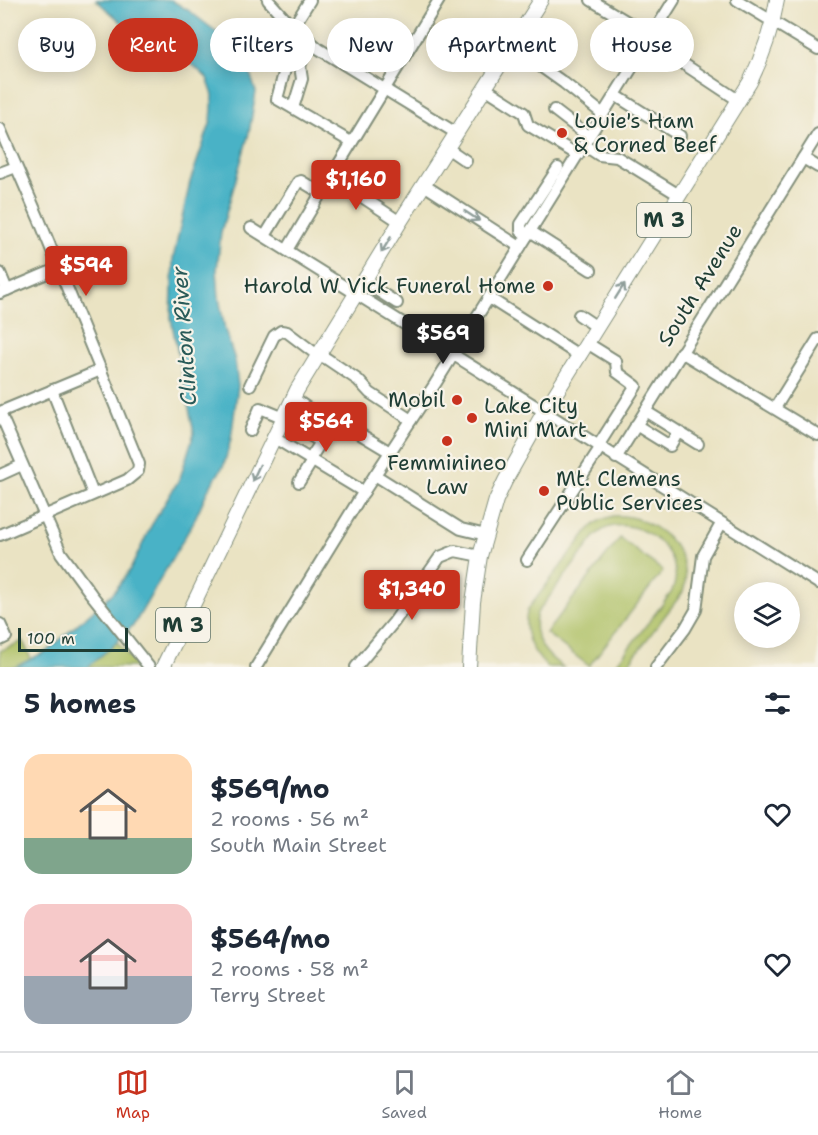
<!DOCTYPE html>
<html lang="en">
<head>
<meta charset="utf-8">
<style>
	:root { --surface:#fff; --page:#f6f6f7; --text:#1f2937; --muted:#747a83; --line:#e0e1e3; --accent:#c8321e }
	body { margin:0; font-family:"Shantell Sans",sans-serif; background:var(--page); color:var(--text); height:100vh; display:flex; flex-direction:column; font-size:22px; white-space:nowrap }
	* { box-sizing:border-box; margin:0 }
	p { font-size:20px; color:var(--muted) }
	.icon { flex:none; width:33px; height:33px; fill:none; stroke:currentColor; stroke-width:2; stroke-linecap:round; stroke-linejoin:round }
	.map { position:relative; height:667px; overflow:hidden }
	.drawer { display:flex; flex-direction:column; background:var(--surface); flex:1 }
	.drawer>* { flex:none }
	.guide { position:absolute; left:18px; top:18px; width:783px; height:54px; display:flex; gap:12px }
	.buttons { position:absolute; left:734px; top:582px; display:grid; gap:12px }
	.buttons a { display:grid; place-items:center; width:66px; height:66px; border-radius:50%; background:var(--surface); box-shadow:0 3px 15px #0003; font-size:30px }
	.scale { position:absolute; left:18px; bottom:15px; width:110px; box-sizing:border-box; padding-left:6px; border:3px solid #1f3d34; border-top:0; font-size:16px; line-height:21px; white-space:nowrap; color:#1f3d34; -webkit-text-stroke:4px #f7f3e8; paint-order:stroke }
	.price { position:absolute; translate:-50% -51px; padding:0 14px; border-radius:6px; background:var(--accent); color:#fff; font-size:20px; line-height:39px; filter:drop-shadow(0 2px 3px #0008) }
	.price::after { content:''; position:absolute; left:50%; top:36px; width:18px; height:14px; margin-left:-9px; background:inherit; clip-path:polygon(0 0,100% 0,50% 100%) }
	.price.active { background:#222; color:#fff }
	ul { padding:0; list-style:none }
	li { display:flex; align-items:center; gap:18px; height:150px; padding:0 24px }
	li span { display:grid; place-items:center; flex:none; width:168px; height:120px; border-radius:18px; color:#555 }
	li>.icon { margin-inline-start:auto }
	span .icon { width:72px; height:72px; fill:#fffc; stroke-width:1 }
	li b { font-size:26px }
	h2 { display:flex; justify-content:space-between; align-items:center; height:72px; padding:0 24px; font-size:26px }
	.chip { padding:0 21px; border-radius:27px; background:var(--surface); box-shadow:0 3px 15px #0003; font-size:21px; line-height:54px }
	.chip.active { background:var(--accent); color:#fff }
	.tabs { display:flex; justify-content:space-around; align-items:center; height:84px; border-top:2px solid var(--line); background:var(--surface); font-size:16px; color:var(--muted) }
	.tabs a { display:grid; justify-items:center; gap:3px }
	.tabs .active { color:var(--accent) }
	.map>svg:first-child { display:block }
	.green { fill:#adc064; stroke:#667e4c; stroke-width:1.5 }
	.water { fill:#48b2c6; stroke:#34787d; stroke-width:1.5 }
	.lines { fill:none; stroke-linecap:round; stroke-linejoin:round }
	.minor-casing { stroke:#84907c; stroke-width:14 }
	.major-casing { stroke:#84907c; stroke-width:16 }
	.minor { stroke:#fff; stroke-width:10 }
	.major { stroke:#fff; stroke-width:14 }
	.oneway { stroke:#8f9e9a }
	.poi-dot { fill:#c8321e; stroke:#f7f3e8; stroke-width:2 }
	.labels { text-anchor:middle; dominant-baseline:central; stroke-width:4.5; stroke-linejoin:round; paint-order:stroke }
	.shield { fill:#f7f3e8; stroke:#60746a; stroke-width:1.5 }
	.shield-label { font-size:20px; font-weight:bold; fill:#1f3d34 }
	.poi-label { font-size:21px; fill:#1f3d34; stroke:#f7f3e8; text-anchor:start }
	.street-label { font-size:21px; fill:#1f3d34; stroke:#f7f3e8 }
	.water-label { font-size:22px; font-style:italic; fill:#295a58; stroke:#f7f3e8 }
</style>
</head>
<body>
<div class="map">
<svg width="818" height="667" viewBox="0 0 818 667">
	<rect width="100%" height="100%" fill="#f7f3e8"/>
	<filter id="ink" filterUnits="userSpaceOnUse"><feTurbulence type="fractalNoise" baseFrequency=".0167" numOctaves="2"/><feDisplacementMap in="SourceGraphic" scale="12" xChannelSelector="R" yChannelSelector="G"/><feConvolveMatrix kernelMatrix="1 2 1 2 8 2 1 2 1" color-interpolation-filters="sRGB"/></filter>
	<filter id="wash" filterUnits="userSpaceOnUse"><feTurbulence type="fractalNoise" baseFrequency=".008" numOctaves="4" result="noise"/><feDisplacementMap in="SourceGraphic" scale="24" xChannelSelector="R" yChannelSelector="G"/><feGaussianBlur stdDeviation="1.35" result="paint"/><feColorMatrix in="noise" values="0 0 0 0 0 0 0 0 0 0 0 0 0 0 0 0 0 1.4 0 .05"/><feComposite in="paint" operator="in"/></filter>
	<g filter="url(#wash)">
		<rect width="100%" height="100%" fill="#eae3c3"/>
		<g class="green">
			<path d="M613,516c38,-3 84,35 70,76l-57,75h-12l57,-74c22,-40 -42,-88 -75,-58l-59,78c-7,23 8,42 26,54h-16c-16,-16 -26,-35 -19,-58l61,-80 12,-9z"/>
			<path d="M620,538l43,33 -74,95 -43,-33z"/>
			<path d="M23,641l8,18 -16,8h-15v-16z"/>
			<path d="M117,642l21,25h-50z"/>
		</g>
		<path class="water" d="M96,0h75l17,10 26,20 19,18 17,25 6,19 -7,41 -28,99 -4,38 2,28 6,32 10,30 3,26 -7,53 -7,26 -16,25 -15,33 -58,100 -18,19 -29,25h-73l32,-16 67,-59 16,-22 21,-44 29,-48 14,-45 -23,-114 2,-60 17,-77 21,-61 2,-26 -6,-17 -14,-13 -65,-37z"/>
	</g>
	<g filter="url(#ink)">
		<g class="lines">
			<defs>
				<g id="minor">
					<path d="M268,0l17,19 34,30 137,84"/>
					<path d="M591,0l60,36"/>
					<path d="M737,0l81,49"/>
					<path d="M293,27l17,-27"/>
					<path d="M649,41l89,59"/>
					<path d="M309,42l-9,24 -13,-4 -10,37 74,43"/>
					<path d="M512,46l52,37 39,31"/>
					<path d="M485,88l39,25 4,12 50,30"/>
					<path d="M615,95l65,41"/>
					<path d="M293,108l9,-29 -2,-13"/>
					<path d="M554,110l35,27"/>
					<path d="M0,129l39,90 100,245 -1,7 -11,9 -127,55"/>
					<path d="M584,145l15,10 18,2 62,38"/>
					<path d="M447,148l19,13"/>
					<path d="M803,158l15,9"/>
					<path d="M0,173l16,-6"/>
					<path d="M332,177l68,45"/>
					<path d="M424,185l96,62"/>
					<path d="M251,228l567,355"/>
					<path d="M530,231l61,39"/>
					<path d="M265,236l33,-54 3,-1 20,12 118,-193"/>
					<path d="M527,236l-6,-5v-7l37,-56"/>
					<path d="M287,250l34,-57"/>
					<path d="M0,273l7,17"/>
					<path d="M364,282l33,21"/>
					<path d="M0,293l59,-25"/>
					<path d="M489,298l91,58"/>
					<path d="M579,315l18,12"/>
					<path d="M587,343l29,18 1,11 19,14 -38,60"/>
					<path d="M681,352l137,83"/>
					<path d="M250,385l24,-49 7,-5 6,1 25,19 15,8 31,21 12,13 41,27"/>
					<path d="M52,390l41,104"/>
					<path d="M293,398l39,27 -22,34"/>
					<path d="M775,408l43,-69"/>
					<path d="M645,411l53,33"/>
					<path d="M0,412l101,-42"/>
					<path d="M0,413l61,140 30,41 58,73"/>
					<path d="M332,425l6,-3 13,7"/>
					<path d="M636,425l34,21 8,-14"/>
					<path d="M250,431l10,-23 17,7 44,27"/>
					<path d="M360,434l30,18"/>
					<path d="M273,437l91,55"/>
					<path d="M616,458l202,-324"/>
					<path d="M0,475l22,-10"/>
					<path d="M375,475l86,54 25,6"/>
					<path d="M299,482l13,-21"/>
					<path d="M527,560l73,-112"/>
					<path d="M0,624l6,13 -6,3"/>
					<path d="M256,667l105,-171 74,-112 239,-384"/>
					<path d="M356,667l38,-45 46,-65 15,-6 25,5"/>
					<path d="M656,667l29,-38 11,-19 7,-54 18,-32"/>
				</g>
				<g id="major">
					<path d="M163,667l134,-277 103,-168 141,-222"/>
					<path d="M469,667l4,-65 7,-46 16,-56 9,-19 39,-69 206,-330c13,-26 22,-53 27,-82"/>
				</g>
			</defs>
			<use href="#minor" class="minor-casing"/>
			<use href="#major" class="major-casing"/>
			<use href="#minor" class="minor"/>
			<use href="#major" class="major"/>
		</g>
		<defs><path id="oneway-shaft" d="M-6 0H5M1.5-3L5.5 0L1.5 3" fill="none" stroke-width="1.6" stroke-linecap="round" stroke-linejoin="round" transform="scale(1.5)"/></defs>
		<g class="oneway">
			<use href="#oneway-shaft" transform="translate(472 216) rotate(33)"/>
			<use href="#oneway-shaft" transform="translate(386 245) rotate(121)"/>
			<use href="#oneway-shaft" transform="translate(620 291) rotate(-58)"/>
			<use href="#oneway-shaft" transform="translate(256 473) rotate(115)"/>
		</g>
	</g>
	<g class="poi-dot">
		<circle cx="562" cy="133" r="6"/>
		<circle cx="548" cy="286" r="6"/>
		<circle cx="457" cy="400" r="6"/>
		<circle cx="472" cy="418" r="6"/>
		<circle cx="447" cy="441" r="6"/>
		<circle cx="544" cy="491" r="6"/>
	</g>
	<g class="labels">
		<g class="shield">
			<rect x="637" y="203" width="54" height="34" rx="4.5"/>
			<rect x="156" y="608" width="54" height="34" rx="4.5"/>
		</g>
		<g class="shield-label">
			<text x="664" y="220">M 3</text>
			<text x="183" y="625">M 3</text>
		</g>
		<g class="poi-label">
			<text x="574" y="121">Louie's Ham<tspan x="574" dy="24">&amp; Corned Beef</tspan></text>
			<text x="536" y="286" text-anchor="end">Harold W Vick Funeral Home</text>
			<text x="445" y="400" text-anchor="end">Mobil</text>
			<text x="484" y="406">Lake City<tspan x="484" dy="24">Mini Mart</tspan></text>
			<text x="447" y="463" text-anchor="middle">Femminineo<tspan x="447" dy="24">Law</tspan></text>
			<text x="556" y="479">Mt. Clemens<tspan x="556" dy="24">Public Services</tspan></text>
		</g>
		<g class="street-label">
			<text transform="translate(700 285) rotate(-58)">South Avenue</text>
		</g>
		<g class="water-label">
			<text transform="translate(184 336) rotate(-94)">Clinton River</text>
		</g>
	</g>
</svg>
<div class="buttons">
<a><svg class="icon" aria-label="layers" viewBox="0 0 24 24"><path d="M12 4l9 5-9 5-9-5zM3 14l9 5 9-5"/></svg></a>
</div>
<div class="scale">100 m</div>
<b class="price" style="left:356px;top:211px">$1,160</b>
<b class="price" style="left:86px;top:297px">$594</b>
<b class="price active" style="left:443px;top:365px">$569</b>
<b class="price" style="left:326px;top:453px">$564</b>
<b class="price" style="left:412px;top:621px">$1,340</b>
<div class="guide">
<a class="chip">Buy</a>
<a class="chip active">Rent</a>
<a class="chip">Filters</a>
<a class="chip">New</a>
<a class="chip">Apartment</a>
<a class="chip">House</a>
</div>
</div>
<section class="drawer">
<h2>5 homes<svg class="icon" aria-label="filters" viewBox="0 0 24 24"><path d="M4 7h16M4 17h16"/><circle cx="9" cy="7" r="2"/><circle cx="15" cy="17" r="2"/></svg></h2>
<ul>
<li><span style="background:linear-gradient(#ffd9b3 70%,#7fa58c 0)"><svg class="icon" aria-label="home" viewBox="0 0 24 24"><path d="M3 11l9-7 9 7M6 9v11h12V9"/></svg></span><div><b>$569/mo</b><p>2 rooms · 56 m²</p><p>South Main Street</p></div><svg class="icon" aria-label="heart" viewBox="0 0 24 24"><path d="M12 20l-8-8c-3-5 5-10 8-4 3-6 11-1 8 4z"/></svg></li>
<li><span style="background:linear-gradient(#f6c9c9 60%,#9aa5b1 0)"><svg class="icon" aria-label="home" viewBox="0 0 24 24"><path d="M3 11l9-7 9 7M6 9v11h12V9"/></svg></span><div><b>$564/mo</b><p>2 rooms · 58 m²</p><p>Terry Street</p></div><svg class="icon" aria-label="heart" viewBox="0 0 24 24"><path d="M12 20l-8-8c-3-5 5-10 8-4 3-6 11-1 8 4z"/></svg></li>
</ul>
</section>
<nav class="tabs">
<a class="active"><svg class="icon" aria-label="map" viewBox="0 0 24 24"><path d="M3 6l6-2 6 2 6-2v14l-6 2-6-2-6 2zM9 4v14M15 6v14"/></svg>Map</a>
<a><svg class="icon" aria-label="saved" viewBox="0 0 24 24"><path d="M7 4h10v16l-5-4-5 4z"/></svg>Saved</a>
<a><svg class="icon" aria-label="home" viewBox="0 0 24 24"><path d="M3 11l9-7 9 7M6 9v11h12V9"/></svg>Home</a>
</nav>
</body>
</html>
